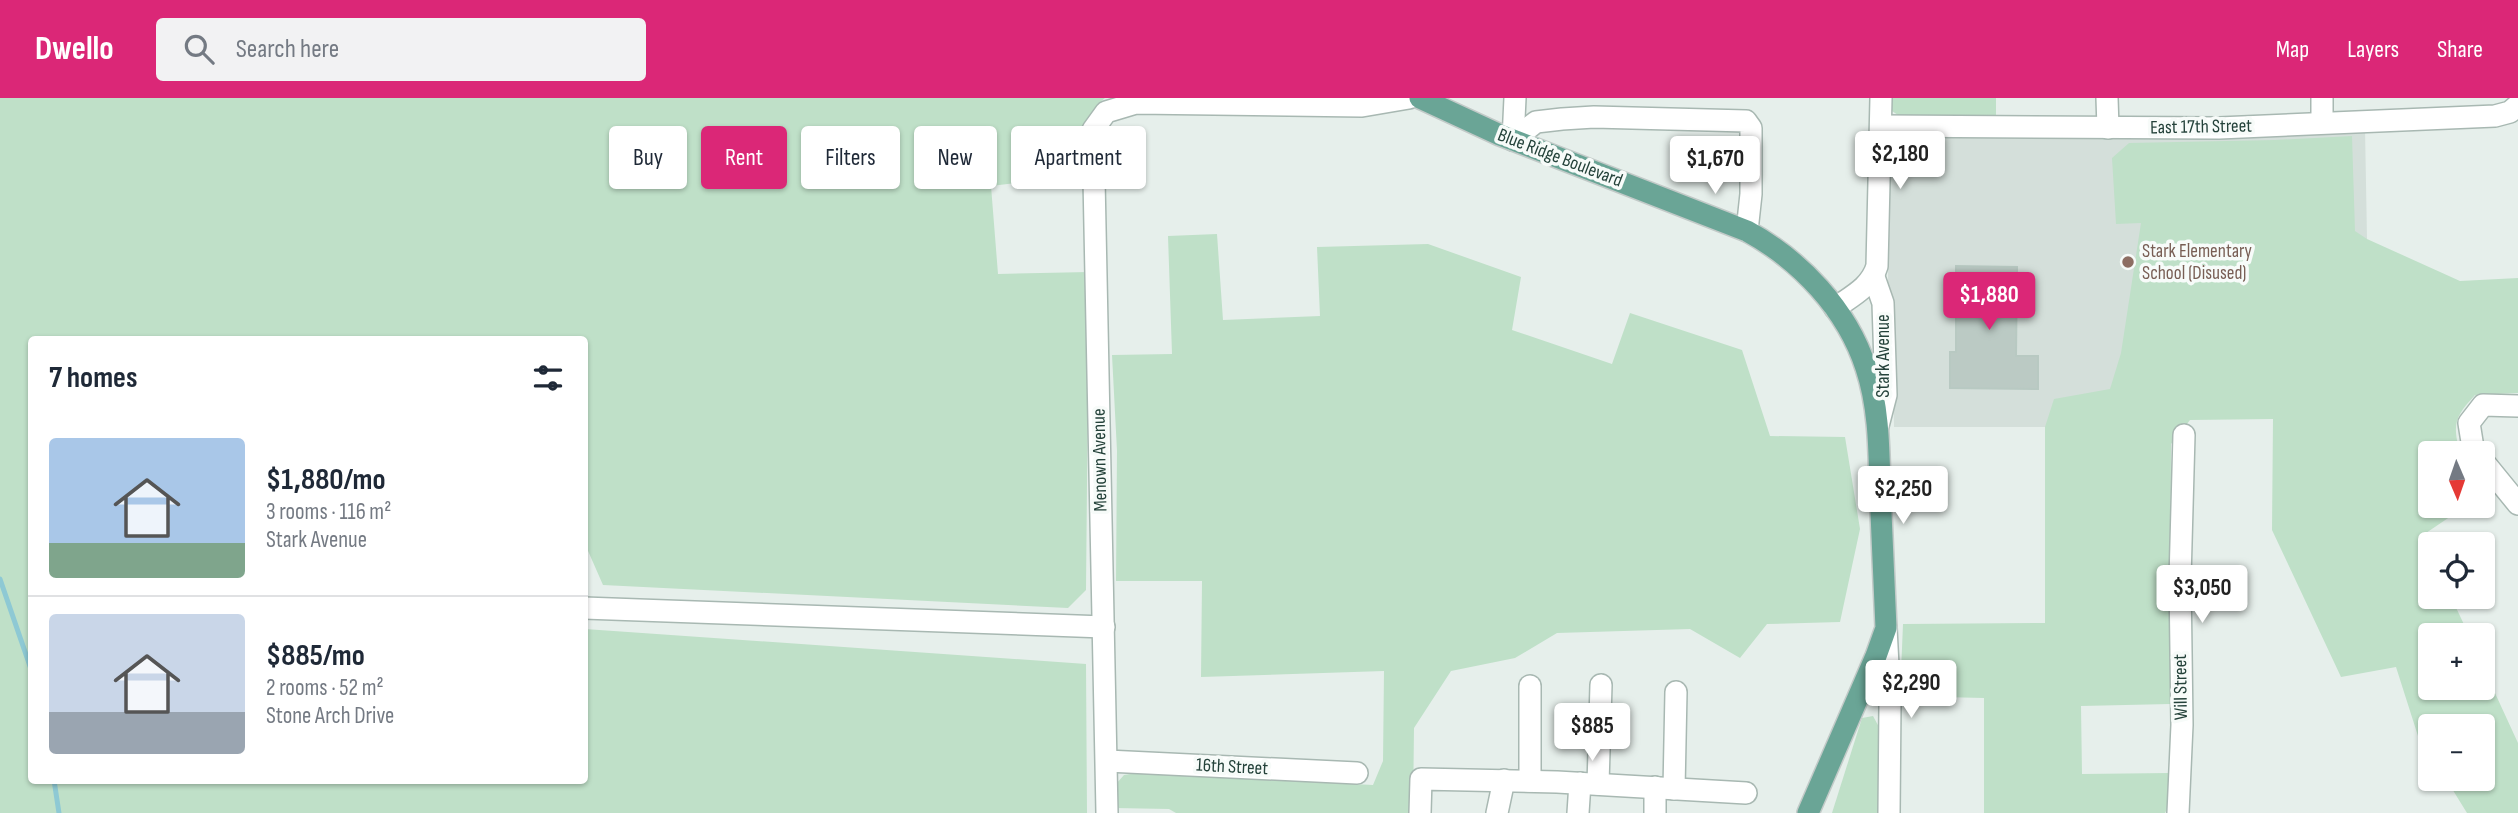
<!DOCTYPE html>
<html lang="en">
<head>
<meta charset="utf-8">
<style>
	:root { --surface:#fff; --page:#f2f2f3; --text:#1f2937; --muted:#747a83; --line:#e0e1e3; --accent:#db2777 }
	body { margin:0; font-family:"Sofia Sans Condensed",sans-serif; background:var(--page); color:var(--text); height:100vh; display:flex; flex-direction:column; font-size:26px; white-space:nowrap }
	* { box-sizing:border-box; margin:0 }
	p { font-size:23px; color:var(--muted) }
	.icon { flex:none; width:38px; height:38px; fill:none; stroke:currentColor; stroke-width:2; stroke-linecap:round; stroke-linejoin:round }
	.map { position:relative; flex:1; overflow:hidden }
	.side { position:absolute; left:28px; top:238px; width:560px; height:448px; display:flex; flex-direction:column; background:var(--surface); border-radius:7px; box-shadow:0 2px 5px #0004 }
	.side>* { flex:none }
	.top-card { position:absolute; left:609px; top:28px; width:665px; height:63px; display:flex; gap:14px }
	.needle { width:46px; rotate:178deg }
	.buttons { position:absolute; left:2418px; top:343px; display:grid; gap:14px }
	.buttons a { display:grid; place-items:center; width:77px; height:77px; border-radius:7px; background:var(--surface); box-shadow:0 2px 5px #0004; font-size:35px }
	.price { position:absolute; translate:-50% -60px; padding:0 16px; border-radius:7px; background:#fff; color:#222; font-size:23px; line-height:46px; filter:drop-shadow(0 2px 4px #0008) }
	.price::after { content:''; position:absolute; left:50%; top:42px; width:21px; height:16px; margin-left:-10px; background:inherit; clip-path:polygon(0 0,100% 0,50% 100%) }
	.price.on { background:var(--accent); color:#fff }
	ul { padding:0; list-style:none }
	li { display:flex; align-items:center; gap:21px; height:175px; padding:0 21px }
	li+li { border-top:2px solid var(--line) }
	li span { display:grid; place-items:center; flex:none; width:196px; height:140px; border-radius:7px; color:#555 }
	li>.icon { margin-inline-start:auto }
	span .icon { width:84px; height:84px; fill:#fffc; stroke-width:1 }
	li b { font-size:30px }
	h2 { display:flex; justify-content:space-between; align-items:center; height:84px; padding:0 21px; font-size:30px }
	.tag { padding:0 24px; border-radius:7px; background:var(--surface); box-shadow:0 2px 5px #0004; font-size:24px; line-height:63px }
	.tag.on { background:var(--accent); color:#fff }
	header { display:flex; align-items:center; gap:42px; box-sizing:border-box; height:98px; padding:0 35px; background:var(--accent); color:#fff }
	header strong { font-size:33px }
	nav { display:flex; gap:38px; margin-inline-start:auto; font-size:24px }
	.search { width:490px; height:63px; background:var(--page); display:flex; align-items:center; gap:18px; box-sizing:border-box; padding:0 24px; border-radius:7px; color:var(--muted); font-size:26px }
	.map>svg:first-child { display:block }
	.built { fill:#d4dfda }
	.green { fill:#bfe0c8 }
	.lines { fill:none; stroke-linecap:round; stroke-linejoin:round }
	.stream { stroke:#8ec9d4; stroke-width:5 }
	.building { fill:#bbcac4; stroke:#b8c9c2; stroke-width:2 }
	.minor-casing { stroke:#a8b8b2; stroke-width:24 }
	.major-casing { stroke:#c2cac8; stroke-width:24 }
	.minor { stroke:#fff; stroke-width:21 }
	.major { stroke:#6aa596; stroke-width:21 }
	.education-dot { fill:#8d6e63; stroke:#f7fbf9; stroke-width:2.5 }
	.labels { text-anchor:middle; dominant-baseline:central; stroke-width:7; stroke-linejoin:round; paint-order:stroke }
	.street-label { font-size:19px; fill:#24423a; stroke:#f7fbf9 }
	.education-label { font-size:19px; fill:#785e54; stroke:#f7fbf9; text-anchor:start }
</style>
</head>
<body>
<header>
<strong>Dwello</strong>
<div class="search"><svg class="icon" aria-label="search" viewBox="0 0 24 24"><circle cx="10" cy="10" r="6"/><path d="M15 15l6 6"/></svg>Search here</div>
<nav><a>Map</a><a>Layers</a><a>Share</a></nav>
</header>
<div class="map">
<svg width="2518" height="715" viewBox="0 0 2518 715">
	<rect width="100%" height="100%" fill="#e6efeb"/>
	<path class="built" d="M2365,30l5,276 -197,3 -1,20h-278l-2,-114 -4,-28 1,-129 7,-14 11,-6z"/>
	<g class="green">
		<path d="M0,0h1105c-24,18 -18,50 -19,77l-95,11 7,88 91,-2 -3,318 -18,18 -465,-23 -18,-41 -1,-204h-552v440h552l1,-151 501,35 1,149h-1087z"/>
		<path d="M1890,0h106v20l-95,-1 -9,-6z"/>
		<path d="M2352,38l3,95 12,8 93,42 58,-3v115l-43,2c-20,22 -23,28 -15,58h-29v53h35l-43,29 8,17v45h20l18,38h-38v53h52v-21l35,76v70h-51l-21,-34h37v-53h-52v29l-13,-19 -22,-69 -55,10 -69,-147 1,-111 -83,1 -19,24 -1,260 -89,2 1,68 87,-1 -2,36 -2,4h-181v-115l-84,-2 3,-72 142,-1v-196l9,-28 56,-10 11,-36 20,-130 -25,1 -4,-66 17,-15 146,-3z"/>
		<path d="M1217,136l6,86 97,-4 -3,-69 111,-3 93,33 -9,53 100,34 18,-51 112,37 28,86 75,1 15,92 -20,93 -73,2 -27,34 -50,-29 -133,4 -42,25 -64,13 -37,57 -1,85h-237l-7,-4 -55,-1 2,-24 8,-9 13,-2 236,12 10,-24 1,-90 -183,6 1,-96h-86l1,-130 -5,-96 60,-1 -4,-118z"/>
		<path d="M1873,618l6,11v86h-47l30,-95z"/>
	</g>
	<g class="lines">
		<g class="stream">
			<path d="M0,481l32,93"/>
			<path d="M54,682l5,33"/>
		</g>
	</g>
	<path class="building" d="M1956,168l61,1 -1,89h22v33l-88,-1v-36h6z"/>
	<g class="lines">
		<defs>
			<g id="minor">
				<path d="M2107,0l1,30"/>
				<path d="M2322,0v24"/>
				<path d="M1881,28l338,2 276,-12 15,-4 8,-7"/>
				<path d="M1513,42l23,-18 26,-3 32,-2 152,4 5,7v66l-4,37"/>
				<path d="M1513,42l2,-42"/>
				<path d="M1874,179l9,26 3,92 -8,31"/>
				<path d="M1835,210c17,-12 36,-21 42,-42l4,-168"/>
				<path d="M2477,355l-4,-5 -4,-25 14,-18 35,1"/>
				<path d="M2483,363l35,43"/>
				<path d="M584,510l520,19"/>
				<path d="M1886,530l4,75 -1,110"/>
				<path d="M1107,663l250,12"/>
				<path d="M1530,683v-95"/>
				<path d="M1598,686l3,-99"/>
				<path d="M1655,689v26"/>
				<path d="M1674,691l2,-97"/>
				<path d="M1107,715l-14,-683 13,-18 30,-9 226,3 47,-8"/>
				<path d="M1420,715l1,-34 136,3 189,11"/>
				<path d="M1497,715l7,-33"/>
				<path d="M1578,715l2,-30"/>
				<path d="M2178,715l4,-88 -2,-146 4,-144"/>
			</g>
			<path id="major" d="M1420,0l80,37 247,96c53,29 100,78 119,137 13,39 13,81 14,122 2,46 4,92 6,138l-10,28 -68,157"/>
		</defs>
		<use href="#minor" class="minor-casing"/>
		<use href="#major" class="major-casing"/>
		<use href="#minor" class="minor"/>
		<use href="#major" class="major"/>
	</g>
	<circle class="education-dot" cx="2128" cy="164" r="7"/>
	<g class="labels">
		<g class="street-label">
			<text transform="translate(2201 29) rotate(-1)">East 17th Street</text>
			<text transform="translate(1560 60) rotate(21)">Blue Ridge Boulevard</text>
			<text transform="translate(1883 258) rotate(-90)">Stark Avenue</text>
			<text transform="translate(1100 362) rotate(-91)">Menown Avenue</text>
			<text transform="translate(2181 589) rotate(-91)">Will Street</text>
			<text transform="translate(1232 669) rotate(3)">16th Street</text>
		</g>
		<g class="education-label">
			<text x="2142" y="153">Stark Elementary<tspan x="2142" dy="22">School (Disused)</tspan></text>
		</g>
	</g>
</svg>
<div class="buttons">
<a><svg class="needle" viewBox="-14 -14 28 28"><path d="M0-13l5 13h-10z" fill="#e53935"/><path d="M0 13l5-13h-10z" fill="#747a83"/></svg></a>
<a><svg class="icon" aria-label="locate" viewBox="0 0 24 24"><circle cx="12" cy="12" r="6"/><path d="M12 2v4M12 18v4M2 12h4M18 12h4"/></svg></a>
<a>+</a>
<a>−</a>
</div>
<b class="price" style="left:1900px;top:93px">$2,180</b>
<b class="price" style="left:1715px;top:98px">$1,670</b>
<b class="price on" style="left:1989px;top:234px">$1,880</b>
<b class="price" style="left:1903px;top:428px">$2,250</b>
<b class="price" style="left:2202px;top:527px">$3,050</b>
<b class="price" style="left:1911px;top:622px">$2,290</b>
<b class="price" style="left:1592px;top:665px">$885</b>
<div class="top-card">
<a class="tag">Buy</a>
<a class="tag on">Rent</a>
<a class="tag">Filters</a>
<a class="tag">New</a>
<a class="tag">Apartment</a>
</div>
<section class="side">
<h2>7 homes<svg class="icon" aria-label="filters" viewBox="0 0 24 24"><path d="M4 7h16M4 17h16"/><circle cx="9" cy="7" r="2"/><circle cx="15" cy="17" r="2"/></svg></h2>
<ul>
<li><span style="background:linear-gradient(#a9c7e8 75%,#7fa58c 0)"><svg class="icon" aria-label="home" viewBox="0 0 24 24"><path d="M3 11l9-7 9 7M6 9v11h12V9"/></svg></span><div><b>$1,880/mo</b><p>3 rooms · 116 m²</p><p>Stark Avenue</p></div></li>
<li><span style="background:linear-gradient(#c9d6e8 70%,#9aa5b1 0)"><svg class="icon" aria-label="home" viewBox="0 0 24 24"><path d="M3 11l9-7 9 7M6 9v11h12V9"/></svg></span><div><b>$885/mo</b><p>2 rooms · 52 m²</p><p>Stone Arch Drive</p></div></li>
</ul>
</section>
</div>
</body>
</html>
